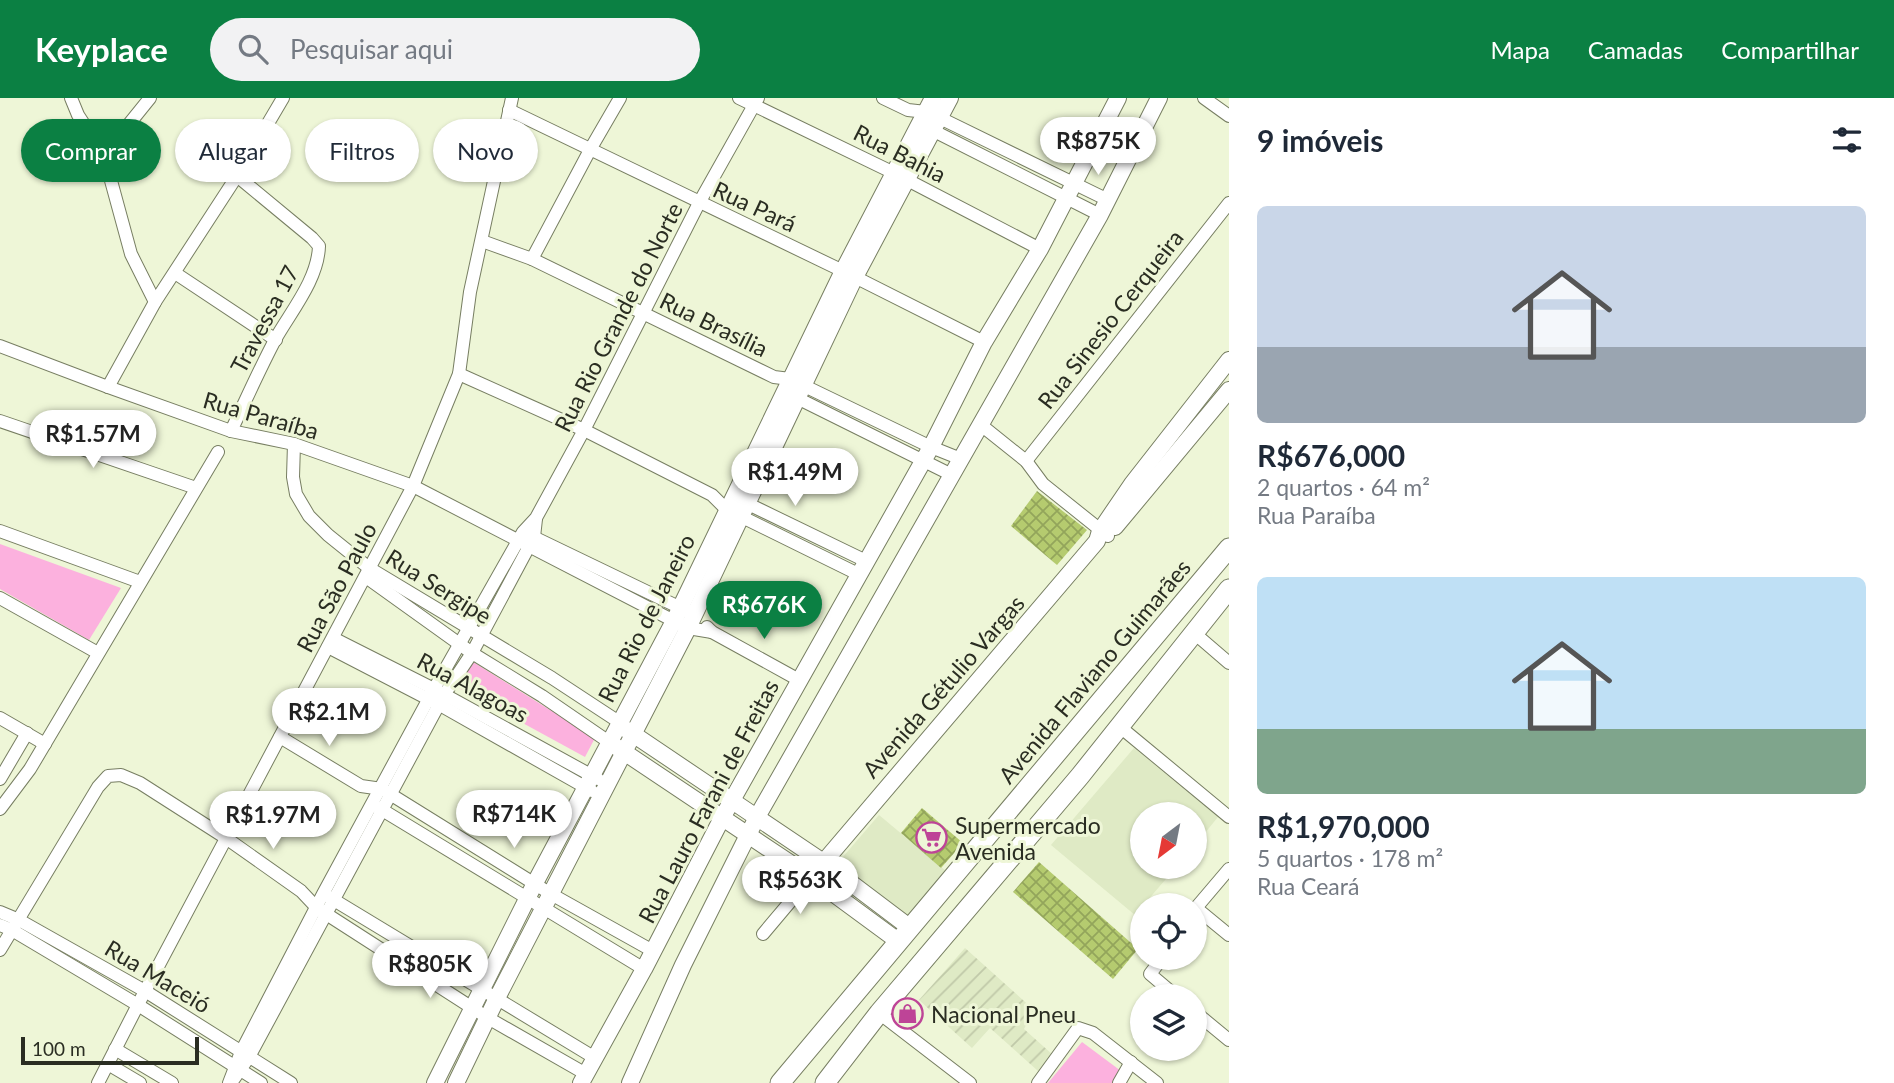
<!DOCTYPE html>
<html lang="pt">
<head>
<meta charset="utf-8">
<style>
	:root { --surface:#fff; --page:#f2f2f3; --text:#1f2937; --muted:#747a83; --accent:#0b8043 }
	body { margin:0; font-family:Lato,sans-serif; background:var(--page); color:var(--text); height:100vh; display:flex; flex-direction:column; font-size:26px; white-space:nowrap }
	* { box-sizing:border-box; margin:0 }
	p { font-size:23px; color:var(--muted) }
	.icon { flex:none; width:38px; height:38px; fill:none; stroke:currentColor; stroke-width:2; stroke-linecap:round; stroke-linejoin:round }
	.map { position:relative; flex:1; overflow:hidden }
	.side { display:flex; flex-direction:column; background:var(--surface); width:665px }
	.side>* { flex:none }
	.hud { position:absolute; left:21px; top:21px; width:665px; height:63px; display:flex; gap:14px }
	.needle { width:46px; rotate:212deg }
	.controls { position:absolute; left:1130px; top:704px; display:grid; gap:14px }
	.controls a { display:grid; place-items:center; width:77px; height:77px; border-radius:50%; background:var(--surface); box-shadow:0 2px 5px #0004; font-size:35px }
	.scale { position:absolute; left:21px; bottom:18px; width:178px; box-sizing:border-box; padding-left:7px; border:4px solid #2a2d22; border-top:0; font-size:19px; line-height:24px; white-space:nowrap; color:#2a2d22; -webkit-text-stroke:5px #eef6d7; paint-order:stroke }
	.price { position:absolute; translate:-50% -60px; padding:0 16px; border-radius:24px; background:#fff; color:#222; font-size:23px; line-height:46px; filter:drop-shadow(0 2px 4px #0008) }
	.price::after { content:''; position:absolute; left:50%; top:42px; width:21px; height:16px; margin-left:-10px; background:inherit; clip-path:polygon(0 0,100% 0,50% 100%) }
	.price.active { background:var(--accent); color:#fff }
	ul { padding:0; list-style:none }
	li { display:grid; align-content:center; gap:14px; height:371px; padding:0 28px }
	li span { display:grid; place-items:center; height:217px; border-radius:10px; color:#555 }
	li>.icon { margin-inline-start:auto }
	span .icon { width:126px; height:126px; fill:#fffc; stroke-width:1 }
	li b { font-size:30px }
	h2 { display:flex; justify-content:space-between; align-items:center; height:84px; padding:0 28px; font-size:30px }
	.pill { padding:0 24px; border-radius:32px; background:var(--surface); box-shadow:0 2px 5px #0004; font-size:24px; line-height:63px }
	.pill.active { background:var(--accent); color:#fff }
	header { display:flex; align-items:center; gap:42px; box-sizing:border-box; height:98px; padding:0 35px; background:var(--accent); color:#fff }
	header strong { font-size:33px }
	nav { display:flex; gap:38px; margin-inline-start:auto; font-size:24px }
	.search { width:490px; height:63px; background:var(--page); display:flex; align-items:center; gap:18px; box-sizing:border-box; padding:0 24px; border-radius:38px; color:var(--muted); font-size:26px }
	main { display:flex; flex:1; min-height:0 }
	.map>svg:first-child { display:block }
	.built { fill:#dfeac5 }
	.industrial { fill:url(#industrial-furrows) }
	.green { fill:#fcb1de }
	.building { fill:url(#building-cross-hatch) }
	.lines { fill:none; stroke-linecap:round; stroke-linejoin:round }
	.minor-casing { stroke:#777e62; stroke-width:14 }
	.tertiary-casing { stroke:#777e62; stroke-width:18 }
	.primary-casing { stroke:#777e62; stroke-width:21 }
	.minor { stroke:#fff; stroke-width:12 }
	.tertiary { stroke:#fff; stroke-width:16 }
	.primary { stroke:#fff; stroke-width:19 }
	.labels { text-anchor:middle; dominant-baseline:central; stroke-width:6; stroke-linejoin:round; paint-order:stroke }
	.street-label { font-size:23px; fill:#2a2d22; stroke:#eef6d7 }
	.poi-label { font-size:23px; fill:#2a2d22; stroke:#eef6d7; text-anchor:start }
</style>
</head>
<body>
<header>
<strong>Keyplace</strong>
<div class="search"><svg class="icon" aria-label="search" viewBox="0 0 24 24"><circle cx="10" cy="10" r="6"/><path d="M15 15l6 6"/></svg>Pesquisar aqui</div>
<nav><a>Mapa</a><a>Camadas</a><a>Compartilhar</a></nav>
</header>
<main>
<div class="map">
<svg width="1229" height="985" viewBox="0 0 1229 985">
	<defs>
		<pattern id="industrial-furrows" width="10" height="10" patternUnits="userSpaceOnUse" patternTransform="scale(1.75)"><rect width="10" height="10" fill="#dfeac5"/><path d="M-1 1l2-2M0 10L10 0M9 11l2-2" fill="none" stroke="#c0c9a9"/></pattern>
		<pattern id="building-cross-hatch" width="8" height="8" patternUnits="userSpaceOnUse" patternTransform="scale(1.75)"><rect width="8" height="8" fill="#b5cb6f"/><path d="M0 0l8 8M0 8l8-8" fill="none" stroke="#93a55b"/></pattern>
	</defs>
	<rect width="100%" height="100%" fill="#eef6d7"/>
	<g class="built">
		<path d="M1134,650l84,69 -23,28v-31h-52v52h34l-42,49 -84,-70z"/>
		<path d="M879,717l67,56 -40,48 -70,-54z"/>
	</g>
	<path class="industrial" d="M965,850l69,62 -10,19 29,26 -15,16 -48,-43 -18,20 -53,-48z"/>
	<g class="green">
		<path d="M0,446l121,44 -32,52 -89,-51z"/>
		<path d="M470,562l125,78 -10,19 -130,-71z"/>
		<path d="M1082,944l39,29 -6,12h-67z"/>
	</g>
	<g class="building">
		<path d="M1037,393l50,39 -30,35 -46,-39z"/>
		<path d="M922,710l41,35 -22,25 -40,-35z"/>
		<path d="M1039,764l99,87 -25,30 -100,-87z"/>
		<path d="M907,902l12,10 -10,15 -12,-9z"/>
	</g>
	<g class="lines">
		<defs>
			<g id="minor">
				<path d="M71,0l7,17 26,40 27,99 24,48"/>
				<path d="M739,0l155,75 146,76"/>
				<path d="M883,0l25,12 18,2 14,6 168,82"/>
				<path d="M1204,0l25,18"/>
				<path d="M509,12l334,161 141,71"/>
				<path d="M926,29l174,88"/>
				<path d="M104,57l46,-57"/>
				<path d="M482,143l50,18 242,118 16,2 141,68 30,12"/>
				<path d="M532,161l59,-111 29,-50"/>
				<path d="M175,175l101,67"/>
				<path d="M0,248l108,41 123,44 63,13 119,42 261,135 14,7 24,4"/>
				<path d="M459,276l125,56 128,65 14,14 132,65"/>
				<path d="M108,289l47,-85 82,-126 46,-78"/>
				<path d="M791,297l161,80"/>
				<path d="M0,323l196,67"/>
				<path d="M981,327l45,36 17,23 65,52"/>
				<path d="M231,333c15,-31 29,-63 45,-93 16,-28 42,-59 43,-92l-7,-8 -75,-62"/>
				<path d="M294,346l-1,33 3,17 13,22 19,19 41,33 183,110 67,44"/>
				<path d="M1026,363l203,-258"/>
				<path d="M740,402l126,61"/>
				<path d="M0,433l140,51"/>
				<path d="M527,436l160,77"/>
				<path d="M366,479l106,76 70,43 67,46"/>
				<path d="M0,500l98,55"/>
				<path d="M707,529l5,5 87,48"/>
				<path d="M1193,534l36,31"/>
				<path d="M333,540l101,51 164,90"/>
				<path d="M328,549l112,58 152,86"/>
				<path d="M0,620l45,26"/>
				<path d="M1119,628l110,91"/>
				<path d="M280,639l81,49 21,3 169,105 102,57"/>
				<path d="M0,681l27,-46"/>
				<path d="M379,710l265,161"/>
				<path d="M0,711l30,-40 188,-317"/>
				<path d="M329,799l266,161"/>
				<path d="M1196,810l33,27"/>
				<path d="M1195,811l34,-40"/>
				<path d="M0,814l19,8 126,71 146,92"/>
				<path d="M0,827l12,5 126,75 123,78"/>
				<path d="M763,836l48,-57"/>
				<path d="M0,852l98,-163 10,-11 13,-1 19,8 86,55 75,53 16,17 171,110 98,56"/>
				<path d="M1163,859l-13,17 26,22"/>
				<path d="M1195,914l34,28"/>
				<path d="M879,915l91,70"/>
				<path d="M115,951l57,34"/>
				<path d="M108,966l32,19"/>
				<path d="M98,985l47,-92 268,-505 46,-112 11,-82 42,-194"/>
				<path d="M229,985l12,-31 82,-158 111,-205 89,-157 13,-14 48,-88 115,-227 59,-105"/>
				<path d="M231,985l18,-26 195,-362 28,-42 62,-116 2,-18"/>
				<path d="M1038,985l40,-55 15,5 64,50"/>
				<path d="M1119,985l12,-21"/>
			</g>
			<g id="tertiary">
				<path d="M1115,429l114,-137"/>
				<path d="M627,632l196,132 86,65"/>
				<path d="M615,648l196,131 87,64"/>
				<path d="M811,779l286,-336 3,-10 32,-47 97,-124"/>
				<path d="M435,985l100,-200 139,-262 169,-350 90,-173"/>
				<path d="M456,985l40,-83 192,-372 167,-351 95,-179"/>
				<path d="M581,985l63,-114 78,-151 209,-371 53,-105 56,-93 78,-151"/>
				<path d="M630,985l53,-118 74,-148 343,-602 59,-117"/>
			</g>
			<g id="primary">
				<path d="M780,985l449,-535"/>
				<path d="M825,985l54,-70 201,-237 149,-187"/>
			</g>
		</defs>
		<use href="#minor" class="minor-casing"/>
		<use href="#tertiary" class="tertiary-casing"/>
		<use href="#primary" class="primary-casing"/>
		<use href="#minor" class="minor"/>
		<use href="#tertiary" class="tertiary"/>
		<use href="#primary" class="primary"/>
	</g>
	<defs>
		<symbol id="supermarket-ring" viewBox="-11 -11 22 22"><circle r="9.5" fill="#eef6d7" stroke="#be4497" stroke-width="1.5"/><path d="M-6-5.5h2.5l.6 2H6L4.5 2H-2.5L-4.4-4H-6ZM-1.5 3.2a1.3 1.3 0 1 0 .1 0ZM3 3.2a1.3 1.3 0 1 0 .1 0Z" fill="#be4497"/></symbol>
		<symbol id="shop-ring" viewBox="-11 -11 22 22"><circle r="9.5" fill="#eef6d7" stroke="#be4497" stroke-width="1.5"/><path d="M-5-2.5h2.3a2.7 3.5 0 0 1 5.4 0H5L5.5 6h-11ZM-1.5-2.5h3a1.5 2.3 0 0 0-3 0Z" fill="#be4497"/></symbol>
	</defs>
	<g fill-rule="evenodd">
		<use href="#supermarket-ring" x="914" y="722" width="35" height="35"/>
		<use href="#shop-ring" x="890" y="898" width="35" height="35"/>
	</g>
	<g class="labels">
		<g class="street-label">
			<text transform="translate(900 55) rotate(27)">Rua Bahia</text>
			<text transform="translate(755 108) rotate(25)">Rua Pará</text>
			<text transform="translate(618 219) rotate(-63)">Rua Rio Grande do Norte</text>
			<text transform="translate(264 221) rotate(-62)">Travessa 17</text>
			<text transform="translate(1110 221) rotate(-52)">Rua Sinesio Cerqueira</text>
			<text transform="translate(714 226) rotate(26)">Rua Brasília</text>
			<text transform="translate(261 317) rotate(16)">Rua Paraíba</text>
			<text transform="translate(439 488) rotate(32)">Rua Sergipe</text>
			<text transform="translate(336 489) rotate(-62)">Rua São Paulo</text>
			<text transform="translate(646 520) rotate(-63)">Rua Rio de Janeiro</text>
			<text transform="translate(1094 573) rotate(-50)">Avenida Flaviano Guimarães</text>
			<text transform="translate(943 588) rotate(-49)">Avenida Gétulio Vargas</text>
			<text transform="translate(473 589) rotate(28)">Rua Alagoas</text>
			<text transform="translate(708 703) rotate(-62)">Rua Lauro Farani de Freitas</text>
			<text transform="translate(158 878) rotate(31)">Rua Maceió</text>
		</g>
		<g class="poi-label">
			<text x="955" y="727">Supermercado<tspan x="955" dy="26">Avenida</tspan></text>
			<text x="931" y="916">Nacional Pneu</text>
		</g>
	</g>
</svg>
<div class="controls">
<a><svg class="needle" viewBox="-14 -14 28 28"><path d="M0-13l5 13h-10z" fill="#e53935"/><path d="M0 13l5-13h-10z" fill="#747a83"/></svg></a>
<a><svg class="icon" aria-label="locate" viewBox="0 0 24 24"><circle cx="12" cy="12" r="6"/><path d="M12 2v4M12 18v4M2 12h4M18 12h4"/></svg></a>
<a><svg class="icon" aria-label="layers" viewBox="0 0 24 24"><path d="M12 4l9 5-9 5-9-5zM3 14l9 5 9-5"/></svg></a>
</div>
<div class="scale">100 m</div>
<b class="price" style="left:1098px;top:79px">R$875K</b>
<b class="price" style="left:93px;top:372px">R$1.57M</b>
<b class="price" style="left:795px;top:410px">R$1.49M</b>
<b class="price active" style="left:764px;top:543px">R$676K</b>
<b class="price" style="left:329px;top:650px">R$2.1M</b>
<b class="price" style="left:514px;top:752px">R$714K</b>
<b class="price" style="left:273px;top:753px">R$1.97M</b>
<b class="price" style="left:800px;top:818px">R$563K</b>
<b class="price" style="left:430px;top:902px">R$805K</b>
<div class="hud">
<a class="pill active">Comprar</a>
<a class="pill">Alugar</a>
<a class="pill">Filtros</a>
<a class="pill">Novo</a>
</div>
</div>
<section class="side">
<h2>9 imóveis<svg class="icon" aria-label="filters" viewBox="0 0 24 24"><path d="M4 7h16M4 17h16"/><circle cx="9" cy="7" r="2"/><circle cx="15" cy="17" r="2"/></svg></h2>
<ul>
<li><span style="background:linear-gradient(#c9d6e8 65%,#9aa5b1 0)"><svg class="icon" aria-label="home" viewBox="0 0 24 24"><path d="M3 11l9-7 9 7M6 9v11h12V9"/></svg></span><div><b>R$676,000</b><p>2 quartos · 64 m²</p><p>Rua Paraíba</p></div></li>
<li><span style="background:linear-gradient(#bfe0f5 70%,#7fa58c 0)"><svg class="icon" aria-label="home" viewBox="0 0 24 24"><path d="M3 11l9-7 9 7M6 9v11h12V9"/></svg></span><div><b>R$1,970,000</b><p>5 quartos · 178 m²</p><p>Rua Ceará</p></div></li>
</ul>
</section>
</main>
</body>
</html>
